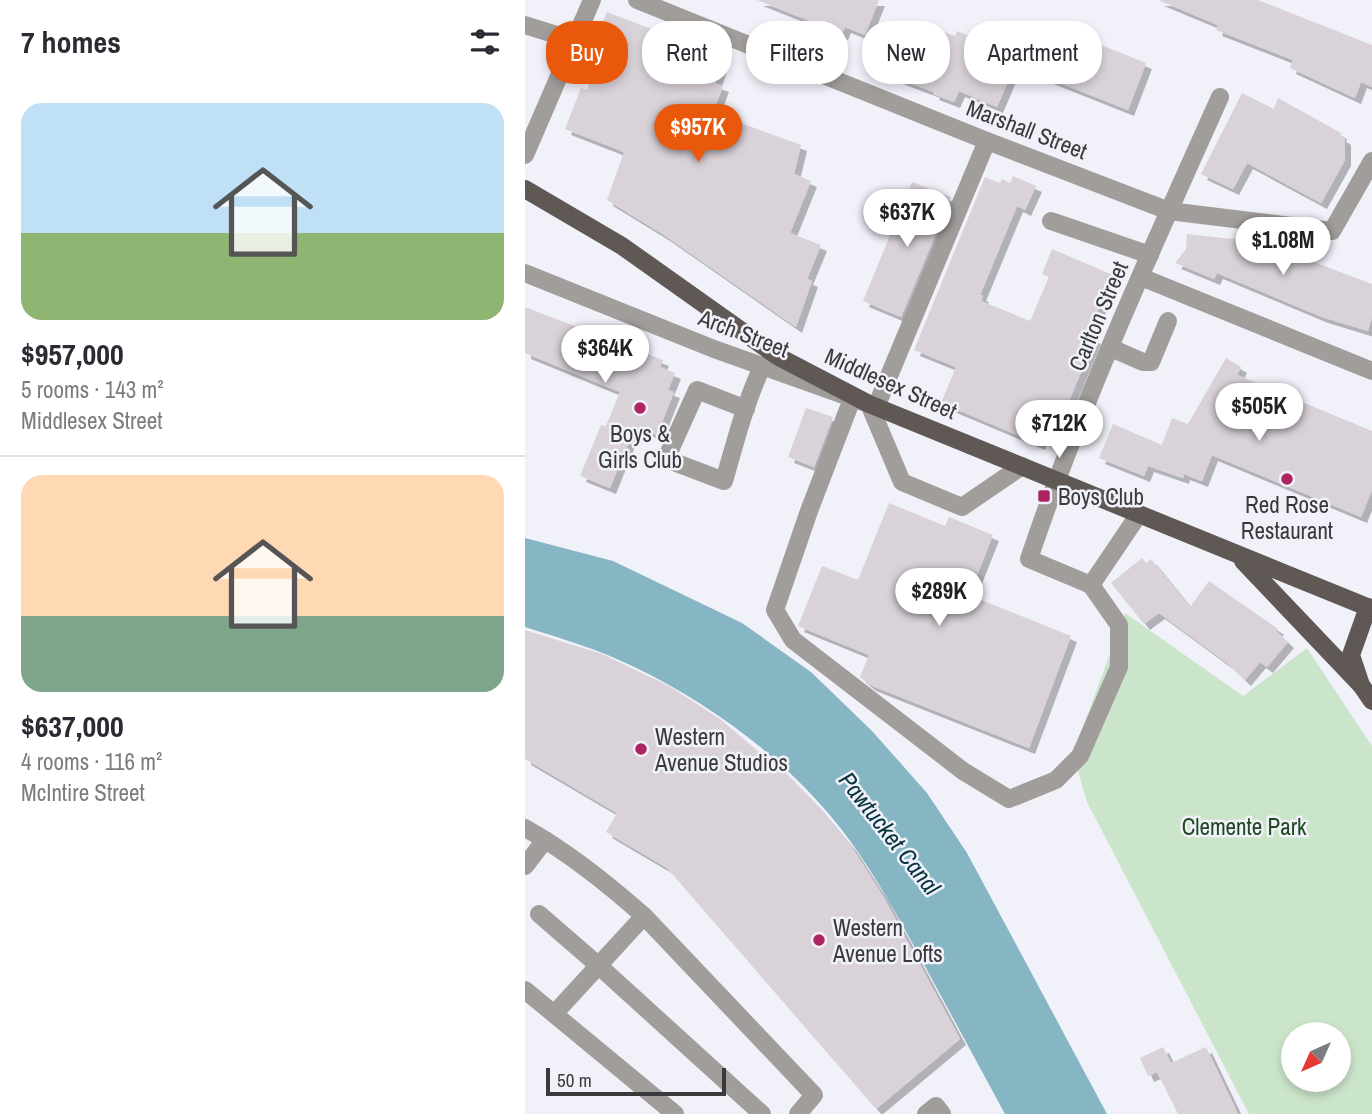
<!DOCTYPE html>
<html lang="en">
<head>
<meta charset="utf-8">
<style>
	:root { --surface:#fff; --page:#f7f7f7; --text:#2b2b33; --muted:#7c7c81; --line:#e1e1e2; --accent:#ea580c }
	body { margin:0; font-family:"Archivo Narrow",sans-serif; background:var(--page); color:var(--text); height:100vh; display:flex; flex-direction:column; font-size:26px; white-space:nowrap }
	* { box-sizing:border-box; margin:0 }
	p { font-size:23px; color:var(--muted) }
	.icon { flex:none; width:38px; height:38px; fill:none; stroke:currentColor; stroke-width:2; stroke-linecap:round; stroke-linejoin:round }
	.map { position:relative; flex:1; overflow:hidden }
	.sheet { display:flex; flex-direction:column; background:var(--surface); width:525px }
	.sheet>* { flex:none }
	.top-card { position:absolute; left:21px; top:21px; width:665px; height:63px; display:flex; gap:14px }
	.needle { width:46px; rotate:225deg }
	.fabs { position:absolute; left:756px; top:1022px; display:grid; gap:14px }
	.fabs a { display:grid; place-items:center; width:70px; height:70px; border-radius:50%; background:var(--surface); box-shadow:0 4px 10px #0003; font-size:35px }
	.scale { position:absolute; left:21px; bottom:18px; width:180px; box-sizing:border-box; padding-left:7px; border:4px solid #3a3a3d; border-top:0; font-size:19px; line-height:24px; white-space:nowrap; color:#3a3a3d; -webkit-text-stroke:5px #f1f1fa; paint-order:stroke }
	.price { position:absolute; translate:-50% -60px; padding:0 16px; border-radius:24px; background:#fff; color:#222; font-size:23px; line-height:46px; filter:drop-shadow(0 2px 4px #0008) }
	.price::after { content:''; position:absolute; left:50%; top:42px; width:21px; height:16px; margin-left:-10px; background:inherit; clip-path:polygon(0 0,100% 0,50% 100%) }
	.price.selected { background:var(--accent); color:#fff }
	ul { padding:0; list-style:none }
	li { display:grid; align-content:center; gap:14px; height:371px; padding:0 21px }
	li+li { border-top:2px solid var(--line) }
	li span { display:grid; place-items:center; height:217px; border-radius:21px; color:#555 }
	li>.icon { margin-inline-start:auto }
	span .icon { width:126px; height:126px; fill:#fffc; stroke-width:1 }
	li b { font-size:30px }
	h2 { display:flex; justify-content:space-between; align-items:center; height:84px; padding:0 21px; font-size:30px }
	.tag { padding:0 24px; border-radius:28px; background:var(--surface); box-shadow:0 4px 10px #0003; font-size:24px; line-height:63px }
	.tag.selected { background:var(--accent); color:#fff }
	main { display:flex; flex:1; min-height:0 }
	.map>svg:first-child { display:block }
	.green { fill:#cbe5ca; fill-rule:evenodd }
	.water { fill:#86b5c3 }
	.building { fill:#d9d2d9; filter:url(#shadow) }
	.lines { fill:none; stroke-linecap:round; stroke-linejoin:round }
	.minor { stroke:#a19d9b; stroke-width:18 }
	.major { stroke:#5f5854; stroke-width:18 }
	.poi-dot { fill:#ae2362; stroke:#f1f1fa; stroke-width:2.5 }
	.labels { text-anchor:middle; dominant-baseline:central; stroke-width:5; stroke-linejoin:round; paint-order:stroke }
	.street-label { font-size:23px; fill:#3a3a3d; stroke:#f1f1fa }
	.poi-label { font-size:23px; fill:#3a3a3d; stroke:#f1f1fa; text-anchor:start }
	.park-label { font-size:23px; fill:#1e491f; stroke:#f1f1fa }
	.water-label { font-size:24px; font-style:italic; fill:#05333e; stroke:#f1f1fa }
</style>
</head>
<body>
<main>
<section class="sheet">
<h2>7 homes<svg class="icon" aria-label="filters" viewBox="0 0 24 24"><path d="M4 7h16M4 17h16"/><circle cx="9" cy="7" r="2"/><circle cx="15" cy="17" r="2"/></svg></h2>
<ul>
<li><span style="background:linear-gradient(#bfe0f5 60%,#8fb573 0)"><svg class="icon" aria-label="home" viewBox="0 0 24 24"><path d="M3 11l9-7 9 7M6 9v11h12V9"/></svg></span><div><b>$957,000</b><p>5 rooms · 143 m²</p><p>Middlesex Street</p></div></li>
<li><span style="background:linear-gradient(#ffd9b3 65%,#7fa58c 0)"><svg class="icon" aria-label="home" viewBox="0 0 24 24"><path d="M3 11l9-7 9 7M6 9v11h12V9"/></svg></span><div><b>$637,000</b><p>4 rooms · 116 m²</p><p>McIntire Street</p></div></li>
</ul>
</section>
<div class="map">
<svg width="847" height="1114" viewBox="0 0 847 1114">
	<defs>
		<filter id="shadow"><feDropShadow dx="6" dy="6" stdDeviation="0" flood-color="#0004"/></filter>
	</defs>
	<rect width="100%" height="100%" fill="#f1f1fa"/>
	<path class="green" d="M600,613l118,83 64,-48 65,98v368h-123l-162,-312 -14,-48zM768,1034h46v46h-46z"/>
	<path class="water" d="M0,538l88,23 129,62 69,49 61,59 55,62 40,60 140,261h-102c-26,-48 -52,-96 -78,-144 -25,-46 -49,-91 -79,-132 -55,-74 -135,-134 -218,-173 -33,-16 -70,-27 -105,-38z"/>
	<g class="building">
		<path d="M232,0h122l-14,35 -20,-8 -3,7z"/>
		<path d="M633,0h100l114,45v42l-11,-5 -6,16 -65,-30 3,-8 -77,-30 2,-5z"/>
		<path d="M82,12l117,45 -9,26 8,3 -10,27 88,32 -7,29 17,7 -21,52 31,12 -14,34 5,2 -16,46 -132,-92 -57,-35 17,-48 -59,-23 16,-41 6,2 20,-52 -9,-3z"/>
		<path d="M390,21l40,15 2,-5 43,17 1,-3 19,8 -23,54 -38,-16 -5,11 -21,-8 1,-2 -40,-15z"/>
		<path d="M534,28l87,35 -18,47 -88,-35z"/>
		<path d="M717,93l32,16 4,-11 63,35 -1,3 5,3v21l-24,43 -74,-40 -14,26 -32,-15z"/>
		<path d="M488,176l23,10 -11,24 -8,-4 -37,89 3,1 -2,5 49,20 19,-44 -7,-3 10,-25 61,26 -25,60 7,3 -42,102 -11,-5 -3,9 -98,-41 15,-36 -42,-17 71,-173 15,6 2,-4 8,4z"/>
		<path d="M387,182l39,15 -50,120 -38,-16z"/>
		<path d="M662,234l74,8 111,42v33l-4,14 -46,-14 -105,-44 -3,6 -39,-16 11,-14z"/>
		<path d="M0,307l138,53 -3,7 15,6 -7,17 6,2 -17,43 -22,-9 -25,62 -30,-12 21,-51 5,1 14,-34 -95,-39z"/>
		<path d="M701,358l15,9 -4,8 135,56v59l-11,27 -149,-62 -10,26 -18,-7 -1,4 -35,-12 -4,10 -45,-18 14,-34 49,21 10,-27 16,6z"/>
		<path d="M281,408l27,9 -19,50 -26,-10z"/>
		<path d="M364,503l56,23 4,-9 44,18 -24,60 102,41 -42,112 -159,-63 -10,-8 9,-22 -71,-29 24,-60 36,14z"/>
		<path d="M617,558l4,5 5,-4 39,48 19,-26 69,48 -2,2 12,11 -21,25 -7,-5 -15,18 -18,-17 -68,-50 -15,11 -33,-41z"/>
		<path d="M0,630l77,24 67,32 51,33 52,44 2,-2 40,41 37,44 32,50 77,143 -84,70 -209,-241 -61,-36 11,-19 -92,-54z"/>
		<path d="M638,1047l8,16 35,-16 32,67h-60l-21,-42 -9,4 -8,-18z"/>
	</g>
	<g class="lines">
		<g class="minor">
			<path d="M112,0l350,141 182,70 163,20 40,-70"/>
			<path d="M0,25l48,15"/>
			<path d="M0,155l67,-155"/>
			<path d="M526,221l99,34"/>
			<path d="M0,273l189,76 155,55 33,78 60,25 60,-41"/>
			<path d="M616,277l231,94"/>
			<path d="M586,348l32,14h8l17,-41"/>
			<path d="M327,399l-43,112 -34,99 18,30 170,131 46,28 47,-19 24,-24 39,-89v-42l-28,-40"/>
			<path d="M351,407l111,-266"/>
			<path d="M221,409l-49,-19 -31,69 58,22c11,-38 21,-78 38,-114"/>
			<path d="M614,514l-48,71 -62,-26c53,-158 123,-310 191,-462"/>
			<path d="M0,828c43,24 83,56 119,88"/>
			<path d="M0,866l20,-26"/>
			<path d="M14,914l60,52 163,148"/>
			<path d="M0,990l150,124"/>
			<path d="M29,1014l90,-98 170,179 -16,19"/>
			<path d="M401,1114l10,-8 6,8"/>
		</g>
		<g class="major">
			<path d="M0,189l97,57 155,110 92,48 503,205"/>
			<path d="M718,561l118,124"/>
			<path d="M843,607l-17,48 10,30 11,16"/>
		</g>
	</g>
	<g class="poi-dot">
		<circle cx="115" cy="408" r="7"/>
		<circle cx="762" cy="479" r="7"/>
		<rect x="512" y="489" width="14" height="14" rx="3.5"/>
		<circle cx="116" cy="749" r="7"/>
		<circle cx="294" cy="940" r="7"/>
	</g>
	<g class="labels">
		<g class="street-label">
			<text transform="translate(502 129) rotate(21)">Marshall Street</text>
			<text transform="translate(573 316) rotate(-67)">Carlton Street</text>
			<text transform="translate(219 333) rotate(21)">Arch Street</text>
			<text transform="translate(366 383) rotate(24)">Middlesex Street</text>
		</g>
		<g class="poi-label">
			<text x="115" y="433" text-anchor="middle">Boys &amp;<tspan x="115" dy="26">Girls Club</tspan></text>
			<text x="533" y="496">Boys Club</text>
			<text x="762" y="504" text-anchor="middle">Red Rose<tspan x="762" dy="26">Restaurant</tspan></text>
			<text x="130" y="736">Western<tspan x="130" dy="26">Avenue Studios</tspan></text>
			<text x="308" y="927">Western<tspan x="308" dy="26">Avenue Lofts</tspan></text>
		</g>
		<g class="park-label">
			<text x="719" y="826">Clemente Park</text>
		</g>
		<g class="water-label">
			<text transform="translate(365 833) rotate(52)">Pawtucket Canal</text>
		</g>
	</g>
</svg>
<div class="fabs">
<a><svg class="needle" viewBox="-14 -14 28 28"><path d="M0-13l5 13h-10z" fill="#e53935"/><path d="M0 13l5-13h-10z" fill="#7c7c81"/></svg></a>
</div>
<div class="scale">50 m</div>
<b class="price selected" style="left:173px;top:164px">$957K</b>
<b class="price" style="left:382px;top:249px">$637K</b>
<b class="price" style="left:758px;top:277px">$1.08M</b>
<b class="price" style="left:80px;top:385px">$364K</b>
<b class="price" style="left:734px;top:443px">$505K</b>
<b class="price" style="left:534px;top:460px">$712K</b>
<b class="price" style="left:414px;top:628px">$289K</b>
<div class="top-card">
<a class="tag selected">Buy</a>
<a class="tag">Rent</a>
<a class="tag">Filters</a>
<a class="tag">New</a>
<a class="tag">Apartment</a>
</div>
</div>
</main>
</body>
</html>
